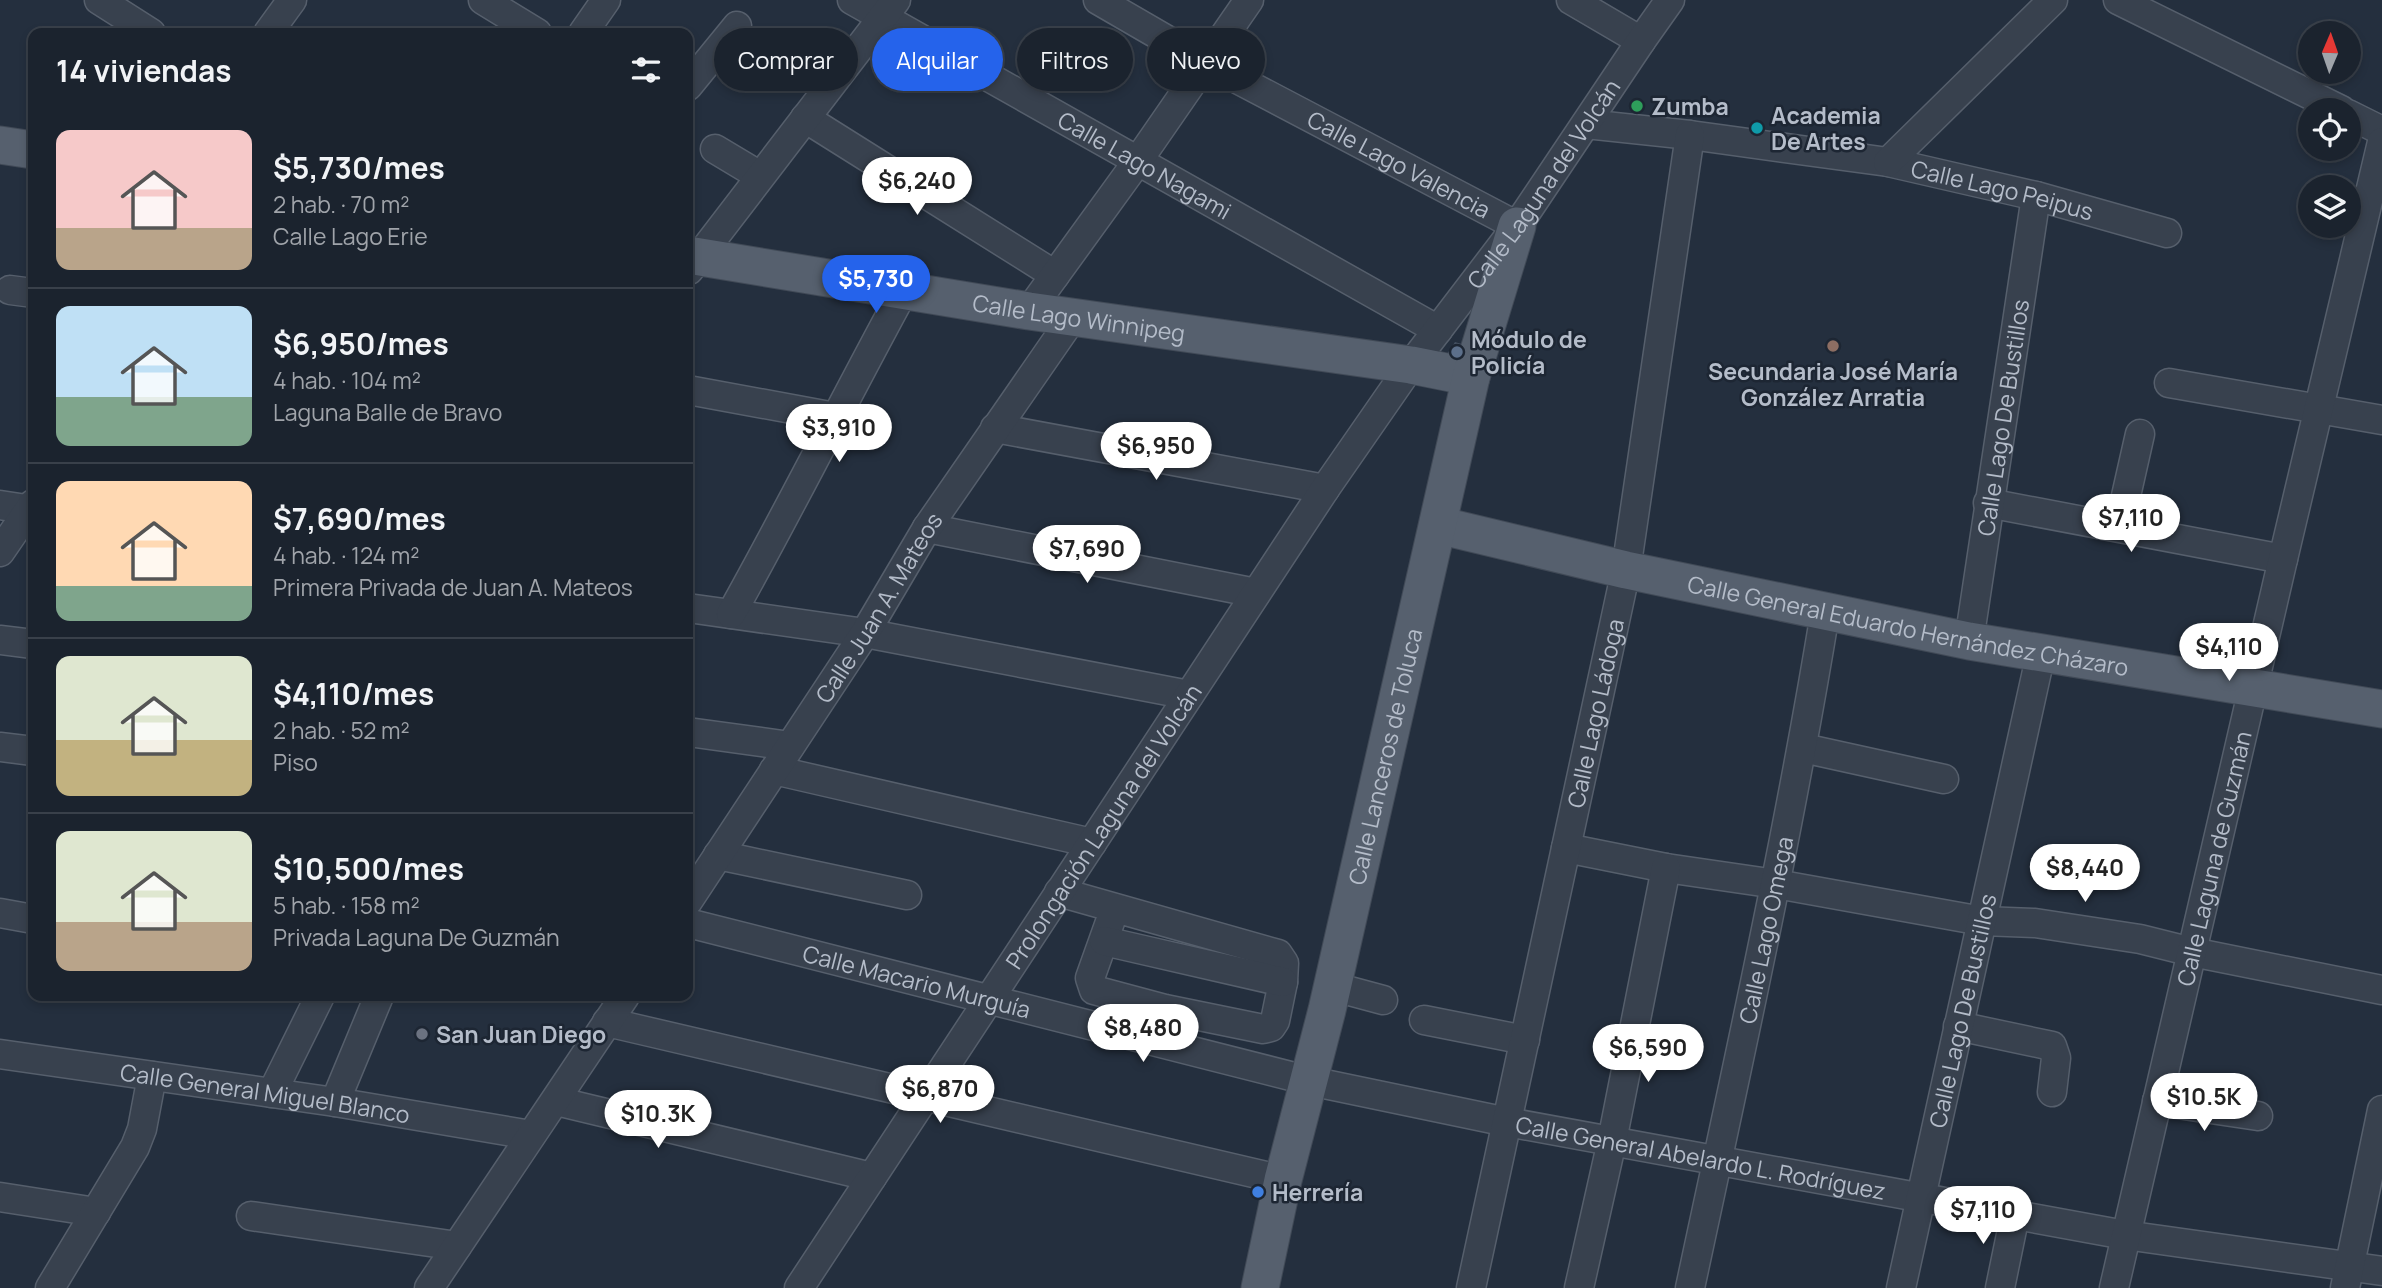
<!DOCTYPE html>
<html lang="es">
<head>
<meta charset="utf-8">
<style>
	:root { --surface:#1b232e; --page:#282f3a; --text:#f1f3f6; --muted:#a0a4aa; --line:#39404a; --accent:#2563eb }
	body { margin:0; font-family:Manrope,sans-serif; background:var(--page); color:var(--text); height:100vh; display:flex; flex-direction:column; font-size:26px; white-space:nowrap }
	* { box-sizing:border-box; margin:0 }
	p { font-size:23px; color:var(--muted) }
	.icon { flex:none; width:38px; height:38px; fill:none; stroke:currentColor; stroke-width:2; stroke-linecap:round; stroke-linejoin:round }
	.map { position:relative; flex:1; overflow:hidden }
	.drawer { position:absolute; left:28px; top:28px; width:665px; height:973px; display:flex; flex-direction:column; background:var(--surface); border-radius:14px; box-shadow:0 4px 10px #0003,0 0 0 2px var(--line) }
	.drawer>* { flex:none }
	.banner { position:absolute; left:714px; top:28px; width:665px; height:63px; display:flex; gap:14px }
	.needle { width:46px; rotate:2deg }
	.controls { position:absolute; left:2298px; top:21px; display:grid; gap:14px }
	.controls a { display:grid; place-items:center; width:63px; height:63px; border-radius:50%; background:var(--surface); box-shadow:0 4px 10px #0003,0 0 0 2px var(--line); font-size:35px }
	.price { position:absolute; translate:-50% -60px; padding:0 16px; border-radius:24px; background:#fff; color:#222; font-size:23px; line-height:46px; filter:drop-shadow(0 2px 4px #0008) }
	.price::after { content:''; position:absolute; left:50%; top:42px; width:21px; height:16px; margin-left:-10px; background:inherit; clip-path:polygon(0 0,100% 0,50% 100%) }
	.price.active { background:var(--accent); color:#fff }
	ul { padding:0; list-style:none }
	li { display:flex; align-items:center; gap:21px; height:175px; padding:0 28px }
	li+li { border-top:2px solid var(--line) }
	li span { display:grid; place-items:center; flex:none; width:196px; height:140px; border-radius:14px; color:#555 }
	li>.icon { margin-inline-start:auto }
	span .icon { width:84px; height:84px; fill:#fffc; stroke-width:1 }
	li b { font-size:30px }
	h2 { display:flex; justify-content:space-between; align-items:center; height:84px; padding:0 28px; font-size:30px }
	.chip { padding:0 24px; border-radius:32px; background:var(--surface); box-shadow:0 4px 10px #0003,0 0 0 2px var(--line); font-size:24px; line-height:63px }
	.chip.active { background:var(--accent); color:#fff }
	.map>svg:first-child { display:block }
	.building { fill:#455162 }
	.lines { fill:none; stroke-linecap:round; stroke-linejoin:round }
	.minor-casing { stroke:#565f6c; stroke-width:31 }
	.major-casing { stroke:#414a57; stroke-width:39 }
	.minor { stroke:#38414e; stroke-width:28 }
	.major { stroke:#56606e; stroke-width:37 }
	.leisure-dot { fill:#2e9e5b; stroke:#1d2633; stroke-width:2.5 }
	.culture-dot { fill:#0f9aa8; stroke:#1d2633; stroke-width:2.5 }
	.education-dot { fill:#8d6e63; stroke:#1d2633; stroke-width:2.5 }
	.service-dot { fill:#5c6f8a; stroke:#1d2633; stroke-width:2.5 }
	.worship-dot { fill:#6b7280; stroke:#1d2633; stroke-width:2.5 }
	.shop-dot { fill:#3f7fe0; stroke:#1d2633; stroke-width:2.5 }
	.labels { text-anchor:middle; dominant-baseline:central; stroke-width:5; stroke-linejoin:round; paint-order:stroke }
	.poi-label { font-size:23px; font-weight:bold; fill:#b4bcc9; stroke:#1d2633; text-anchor:start }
	.street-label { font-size:23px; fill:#b4bcc9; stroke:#1d2633 }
</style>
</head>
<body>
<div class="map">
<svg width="2382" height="1288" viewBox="0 0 2382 1288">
	<rect width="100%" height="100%" fill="#242f3e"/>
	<path class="building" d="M1455,342l13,4 -9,18 -14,-7z"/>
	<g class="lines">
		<defs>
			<g id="minor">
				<path d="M99,0l52,33"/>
				<path d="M483,0l54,33"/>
				<path id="s1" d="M852,0l586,330"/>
				<path id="s2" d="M1098,0l107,62 312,164"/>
				<path d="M1571,0l70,41"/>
				<path d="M2118,0l223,110"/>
				<path d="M268,33l24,-33"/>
				<path d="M583,33l23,-33"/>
				<path d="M688,86l49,-60"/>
				<path d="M2348,114l34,17"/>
				<path d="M805,118l250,157"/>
				<path id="s3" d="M1586,124l104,11 198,27 148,34 131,37"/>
				<path d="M715,149l45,27"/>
				<path d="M1888,162l165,-162"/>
				<path d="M689,270l207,-270"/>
				<path d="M10,290l23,3"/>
				<path d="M1029,311l108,-149 112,-162"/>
				<path d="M2169,383l213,37"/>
				<path d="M688,390l147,27"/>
				<path d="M995,428l330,61"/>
				<path d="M1988,503l295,56"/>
				<path d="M0,505l33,5"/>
				<path d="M2119,527l21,-93"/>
				<path d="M927,528l329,65"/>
				<path d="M0,552l33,-48"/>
				<path d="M688,608l177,25 324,62"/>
				<path d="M731,614c60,-107 114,-216 173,-324"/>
				<path d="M0,640l33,4"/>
				<path id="s4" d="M1969,641l67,-445"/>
				<path d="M688,732l102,14"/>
				<path d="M0,747l33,4"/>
				<path d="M1803,748l141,31"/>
				<path d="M774,770l318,73"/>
				<path d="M1566,848l100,20 110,16 206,37 53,2 105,16 52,13 190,38"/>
				<path d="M718,855l189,40"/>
				<path d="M1059,892l219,62 6,9 -1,19 -8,39 -4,6 -8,2 -98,-20 -71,-19 -4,-12 25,-70"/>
				<path id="s5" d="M688,901l177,-268 62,-105 146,-211"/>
				<path d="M0,913l33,6"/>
				<path id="s6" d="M688,923l622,158 197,41 618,113 257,36"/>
				<path d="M1104,941l179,41"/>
				<path d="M1331,986l52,14"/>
				<path d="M1424,1020l101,20"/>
				<path d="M607,1022l676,158"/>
				<path d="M1958,1026l94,20 4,12 -4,34"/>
				<path id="s7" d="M0,1054l335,48 196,33"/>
				<path d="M272,1093l48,-97"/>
				<path d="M556,1101l316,76"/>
				<path d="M2157,1101l101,15"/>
				<path d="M335,1102l44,-106"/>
				<path d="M0,1197l96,15"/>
				<path d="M251,1216l206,30"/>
				<path d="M50,1288l85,-141 7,-18 10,-53"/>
				<path d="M429,1288l196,-292"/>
				<path id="s8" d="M799,1288l526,-799 86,-124 106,-139 124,-185 29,-41"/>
				<path id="s9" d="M1471,1288l155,-718 64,-435"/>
				<path d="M1579,1288l33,-147 54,-273"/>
				<path id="s10" d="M1690,1288c48,-225 98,-449 135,-675"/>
				<path id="s11" d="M1901,1288l140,-635"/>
				<path d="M2000,1288l15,-73"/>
				<path id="s12" d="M2114,1288l169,-729 99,-417"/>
				<path d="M2345,1288l37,-178"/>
			</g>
			<g id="major">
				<path d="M0,145l33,5"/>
				<path id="s13" d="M688,255l341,56 382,54 60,12"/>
				<path id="s14" d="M1438,525l188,45 343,71 413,68"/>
				<path id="s15" d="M1260,1288l23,-108 44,-170 144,-633 46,-151"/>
			</g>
		</defs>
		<use href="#minor" class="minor-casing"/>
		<use href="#major" class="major-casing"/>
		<use href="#minor" class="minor"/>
		<use href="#major" class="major"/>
	</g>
	<circle class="leisure-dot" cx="1637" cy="106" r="7"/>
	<circle class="culture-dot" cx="1757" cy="128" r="7"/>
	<circle class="education-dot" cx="1833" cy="346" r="7"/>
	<circle class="service-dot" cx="1457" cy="352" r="7"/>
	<circle class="worship-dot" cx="422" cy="1034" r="7"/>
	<circle class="shop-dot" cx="1258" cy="1192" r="7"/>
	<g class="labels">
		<g class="poi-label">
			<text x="1651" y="106">Zumba</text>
			<text x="1771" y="115">Academia<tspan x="1771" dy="26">De Artes</tspan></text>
			<text x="1471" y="339">Módulo de<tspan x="1471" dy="26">Policía</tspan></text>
			<text x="1833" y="371" text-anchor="middle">Secundaria José María<tspan x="1833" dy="26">González Arratia</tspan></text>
			<text x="436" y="1034">San Juan Diego</text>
			<text x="1272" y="1192">Herrería</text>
		</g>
		<g class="street-label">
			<text stroke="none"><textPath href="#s2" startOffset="343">Calle Lago Valencia</textPath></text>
			<text stroke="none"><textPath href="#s1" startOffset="336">Calle Lago Nagami</textPath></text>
			<text stroke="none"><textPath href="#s8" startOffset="1332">Calle Laguna del Volcán</textPath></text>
			<text stroke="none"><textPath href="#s3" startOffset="422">Calle Lago Peipus</textPath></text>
			<text stroke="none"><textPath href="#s13" startOffset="396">Calle Lago Winnipeg</textPath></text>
			<text stroke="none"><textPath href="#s4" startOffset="226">Calle Lago De Bustillos</textPath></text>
			<text stroke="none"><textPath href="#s5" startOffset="350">Calle Juan A. Mateos</textPath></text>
			<text stroke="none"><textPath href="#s14" startOffset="481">Calle General Eduardo Hernández Cházaro</textPath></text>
			<text stroke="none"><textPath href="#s9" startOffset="588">Calle Lago Ládoga</textPath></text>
			<text stroke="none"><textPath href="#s15" startOffset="546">Calle Lanceros de Toluca</textPath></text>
			<text stroke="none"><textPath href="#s8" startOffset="553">Prolongación Laguna del Volcán</textPath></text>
			<text stroke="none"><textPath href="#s12" startOffset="441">Calle Laguna de Guzmán</textPath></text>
			<text stroke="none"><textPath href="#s10" startOffset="366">Calle Lago Omega</textPath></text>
			<text stroke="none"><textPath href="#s6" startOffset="236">Calle Macario Murguía</textPath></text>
			<text stroke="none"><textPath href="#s11" startOffset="284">Calle Lago De Bustillos</textPath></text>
			<text stroke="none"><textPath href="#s7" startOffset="268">Calle General Miguel Blanco</textPath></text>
			<text stroke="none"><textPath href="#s6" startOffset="1040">Calle General Abelardo L. Rodríguez</textPath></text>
		</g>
	</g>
</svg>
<div class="controls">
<a><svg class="needle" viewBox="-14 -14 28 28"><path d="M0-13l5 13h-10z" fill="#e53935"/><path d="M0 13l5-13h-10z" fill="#a0a4aa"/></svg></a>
<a><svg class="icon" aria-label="locate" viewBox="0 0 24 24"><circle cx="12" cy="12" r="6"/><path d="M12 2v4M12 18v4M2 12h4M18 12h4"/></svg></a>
<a><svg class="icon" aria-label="layers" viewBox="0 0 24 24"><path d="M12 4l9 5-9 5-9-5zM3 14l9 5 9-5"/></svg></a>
</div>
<b class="price" style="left:917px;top:217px">$6,240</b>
<b class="price active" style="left:876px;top:315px">$5,730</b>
<b class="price" style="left:839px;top:464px">$3,910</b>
<b class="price" style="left:1156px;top:482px">$6,950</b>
<b class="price" style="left:2131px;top:554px">$7,110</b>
<b class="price" style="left:1087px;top:585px">$7,690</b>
<b class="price" style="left:2229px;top:683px">$4,110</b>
<b class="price" style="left:2085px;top:904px">$8,440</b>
<b class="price" style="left:1143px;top:1064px">$8,480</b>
<b class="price" style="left:1648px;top:1084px">$6,590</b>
<b class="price" style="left:940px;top:1125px">$6,870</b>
<b class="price" style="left:2204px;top:1133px">$10.5K</b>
<b class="price" style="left:658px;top:1150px">$10.3K</b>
<b class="price" style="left:1983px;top:1246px">$7,110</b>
<div class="banner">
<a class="chip">Comprar</a>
<a class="chip active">Alquilar</a>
<a class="chip">Filtros</a>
<a class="chip">Nuevo</a>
</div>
<section class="drawer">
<h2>14 viviendas<svg class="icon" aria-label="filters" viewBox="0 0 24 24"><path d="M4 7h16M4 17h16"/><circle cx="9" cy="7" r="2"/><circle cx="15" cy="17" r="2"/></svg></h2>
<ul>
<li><span style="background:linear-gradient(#f6c9c9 70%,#b9a48a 0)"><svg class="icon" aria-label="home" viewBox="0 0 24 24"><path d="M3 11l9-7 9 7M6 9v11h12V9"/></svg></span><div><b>$5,730/mes</b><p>2 hab. · 70 m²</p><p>Calle Lago Erie</p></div></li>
<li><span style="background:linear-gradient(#bfe0f5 65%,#7fa58c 0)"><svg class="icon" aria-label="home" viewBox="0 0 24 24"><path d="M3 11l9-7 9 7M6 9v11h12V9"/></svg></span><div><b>$6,950/mes</b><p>4 hab. · 104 m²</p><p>Laguna Balle de Bravo</p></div></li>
<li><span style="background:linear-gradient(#ffd9b3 75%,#7fa58c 0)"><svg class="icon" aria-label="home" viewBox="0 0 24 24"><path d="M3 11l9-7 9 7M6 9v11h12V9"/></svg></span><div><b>$7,690/mes</b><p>4 hab. · 124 m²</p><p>Primera Privada de Juan A. Mateos</p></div></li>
<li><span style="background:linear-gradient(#dfe7d0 60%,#c2b280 0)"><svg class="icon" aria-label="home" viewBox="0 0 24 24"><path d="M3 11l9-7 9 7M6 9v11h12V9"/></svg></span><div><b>$4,110/mes</b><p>2 hab. · 52 m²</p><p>Piso</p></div></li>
<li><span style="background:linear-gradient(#dfe7d0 65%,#b9a48a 0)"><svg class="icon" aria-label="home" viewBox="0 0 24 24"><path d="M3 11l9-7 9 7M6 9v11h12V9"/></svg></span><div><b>$10,500/mes</b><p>5 hab. · 158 m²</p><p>Privada Laguna De Guzmán</p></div></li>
</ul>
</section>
</div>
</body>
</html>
